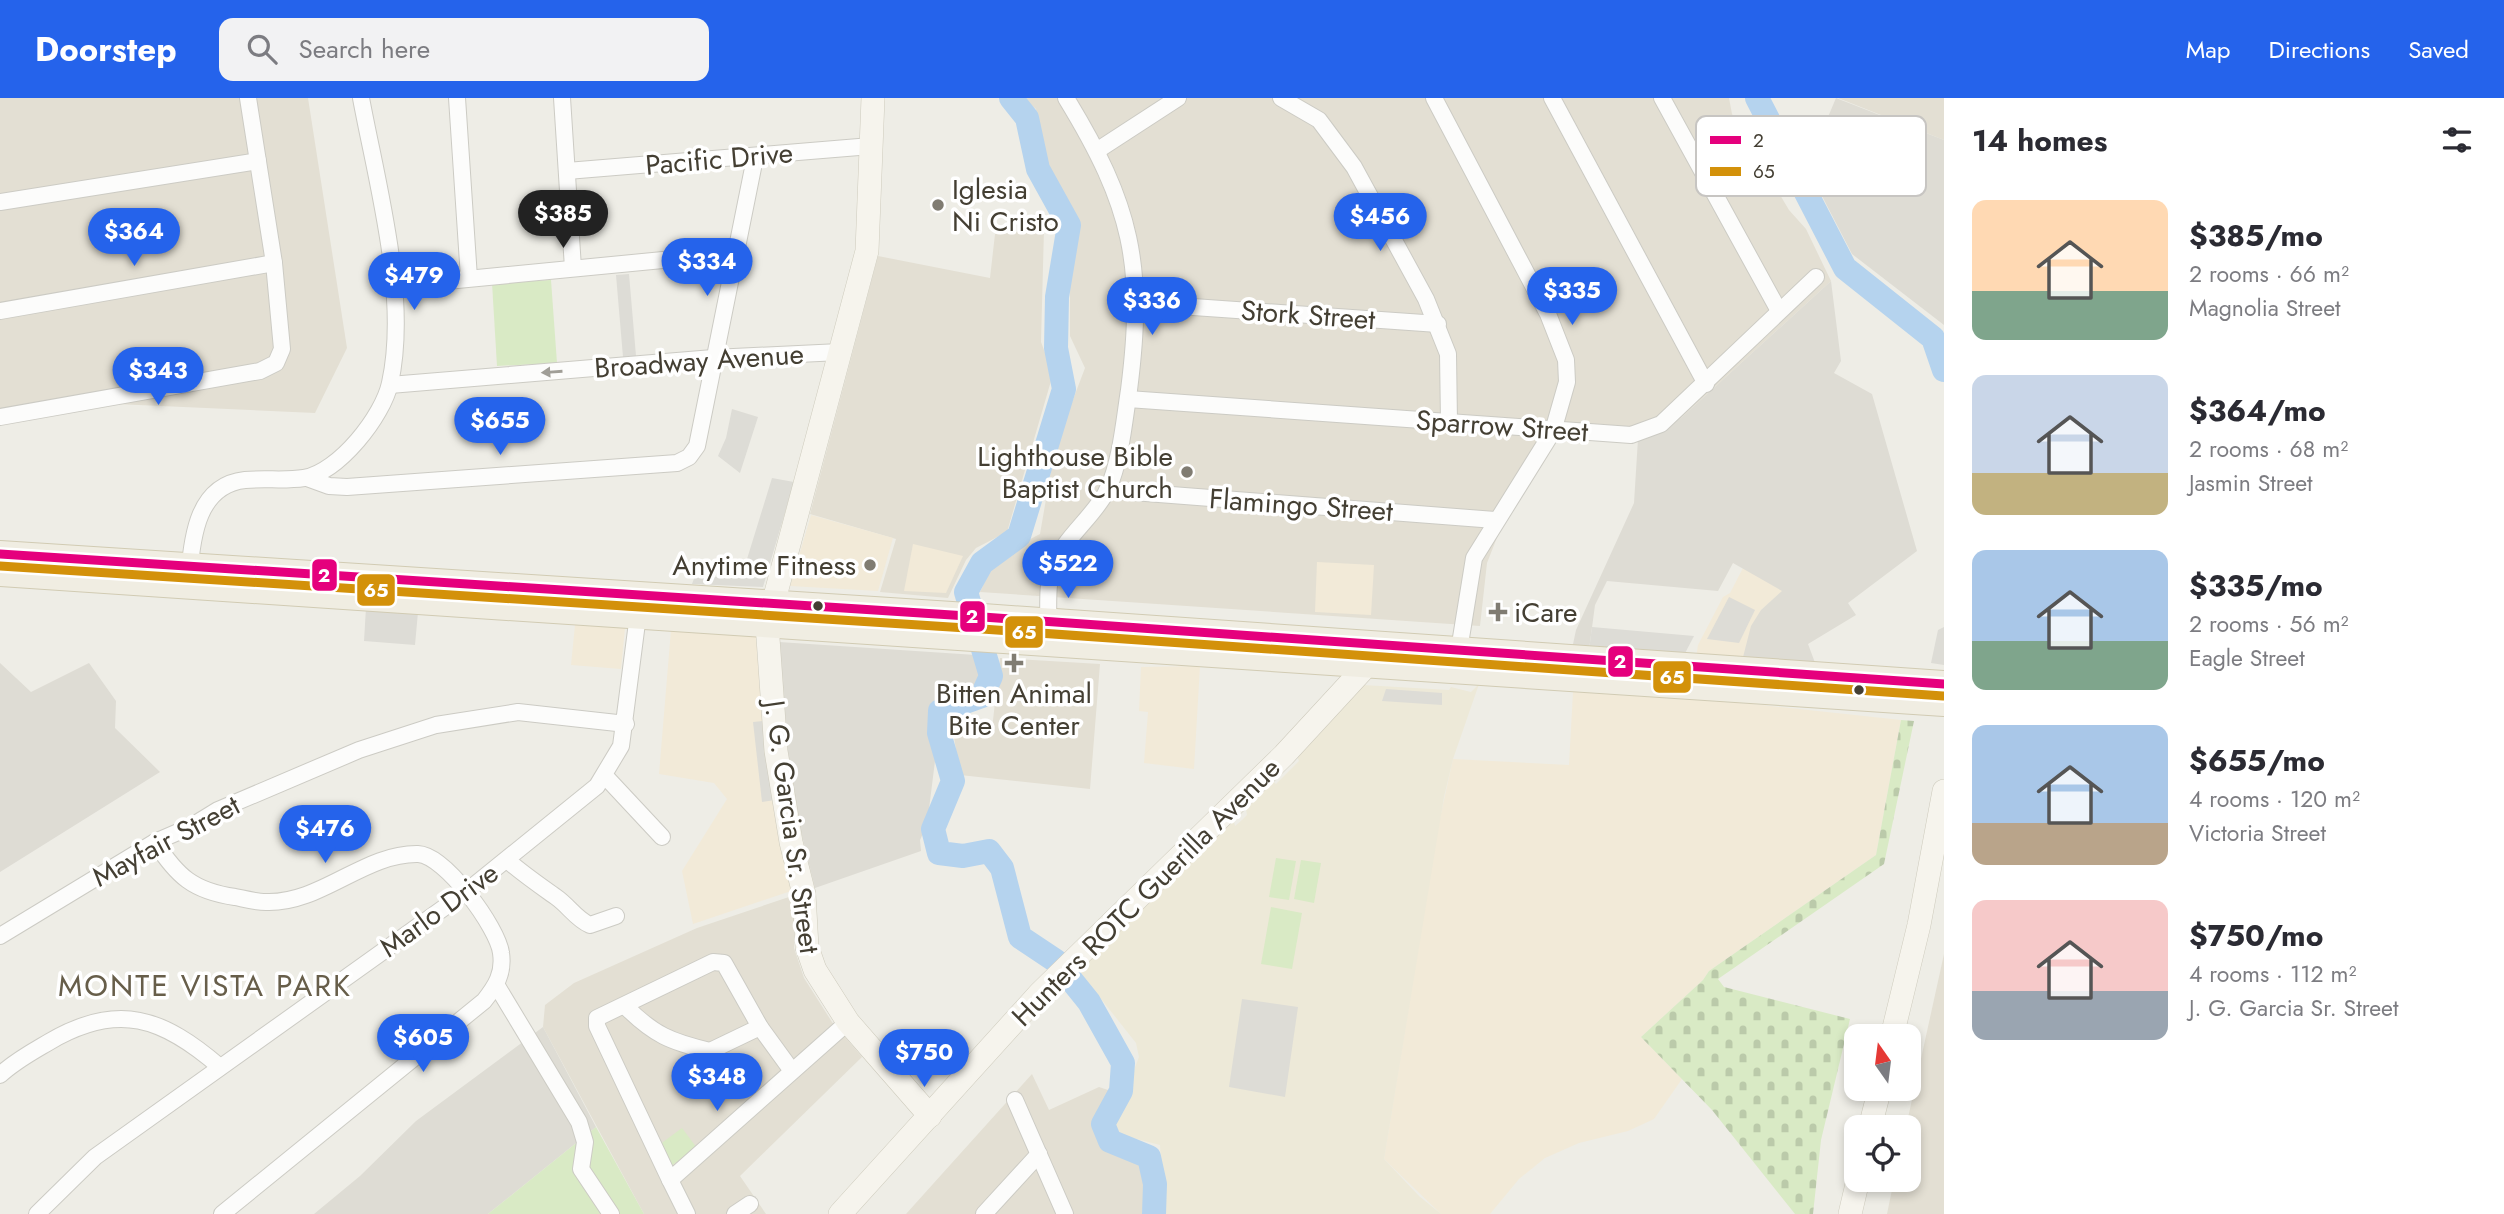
<!DOCTYPE html>
<html lang="en">
<head>
<meta charset="utf-8">
<style>
	:root { --surface:#fff; --page:#f2f2f3; --text:#2b2b33; --muted:#7c7c81; --accent:#2563eb }
	body { margin:0; font-family:Jost,sans-serif; background:var(--page); color:var(--text); height:100vh; display:flex; flex-direction:column; font-size:26px; white-space:nowrap }
	* { box-sizing:border-box; margin:0 }
	p { font-size:23px; color:var(--muted) }
	.icon { flex:none; width:38px; height:38px; fill:none; stroke:currentColor; stroke-width:2; stroke-linecap:round; stroke-linejoin:round }
	.map { position:relative; flex:1; overflow:hidden }
	.details { display:flex; flex-direction:column; background:var(--surface); width:560px }
	.details>* { flex:none }
	.needle { width:46px; rotate:346deg }
	.buttons { position:absolute; left:1844px; top:926px; display:grid; gap:14px }
	.buttons a { display:grid; place-items:center; width:77px; height:77px; border-radius:14px; background:var(--surface); box-shadow:0 4px 10px #0003; font-size:35px }
	.price { position:absolute; translate:-50% -60px; padding:0 16px; border-radius:24px; background:var(--accent); color:#fff; font-size:23px; line-height:46px; filter:drop-shadow(0 2px 4px #0008) }
	.price::after { content:''; position:absolute; left:50%; top:42px; width:21px; height:16px; margin-left:-10px; background:inherit; clip-path:polygon(0 0,100% 0,50% 100%) }
	.price.current { background:#222; color:#fff }
	ul { padding:0; list-style:none }
	li { display:flex; align-items:center; gap:21px; height:175px; padding:0 28px }
	li span { display:grid; place-items:center; flex:none; width:196px; height:140px; border-radius:14px; color:#555 }
	li>.icon { margin-inline-start:auto }
	span .icon { width:84px; height:84px; fill:#fffc; stroke-width:1 }
	li b { font-size:30px }
	h2 { display:flex; justify-content:space-between; align-items:center; height:84px; padding:0 28px; font-size:30px }
	header { display:flex; align-items:center; gap:42px; box-sizing:border-box; height:98px; padding:0 35px; background:var(--accent); color:#fff }
	header strong { font-size:33px }
	nav { display:flex; gap:38px; margin-inline-start:auto; font-size:24px }
	.search { width:490px; height:63px; background:var(--page); display:flex; align-items:center; gap:18px; box-sizing:border-box; padding:0 24px; border-radius:14px; color:var(--muted); font-size:26px }
	main { display:flex; flex:1; min-height:0 }
	.map>svg:first-child { display:block }
	.residential { fill:#e3dfd3 }
	.commercial { fill:#f2ead8 }
	.industrial { fill:#dedcd4 }
	.education { fill:#ede9d8 }
	.cemetery { fill:url(#cemetery-stones) }
	.park { fill:#d9eac5 }
	.parking { fill:#dddcd6 }
	.lines { fill:none; stroke-linecap:round; stroke-linejoin:round }
	.river { stroke:#b5d3ee; stroke-width:24 }
	.street-casing { stroke:#cccbc4; stroke-width:18 }
	.secondary-casing { stroke:#cecbbd; stroke-width:24 }
	.primary-casing { stroke:#d1cbb3; stroke-width:28 }
	.street { stroke:#fcfcfb; stroke-width:16 }
	.secondary { stroke:#f6f4ed; stroke-width:23 }
	.primary { stroke:#f0ede2; stroke-width:26 }
	.bus-1-casing { stroke:#fff; stroke-width:14 }
	.bus-2-casing { stroke:#fff; stroke-width:14 }
	.bus-1 { stroke:#e5007d; stroke-width:9 }
	.bus-2 { stroke:#d3910a; stroke-width:9 }
	.oneway { fill:#a09e97 }
	.poi-dot { fill:#807c72; stroke:#fff; stroke-width:2.5 }
	.bus-dot { fill:#443f33; stroke:#fff; stroke-width:2.5 }
	.labels { text-anchor:middle; dominant-baseline:central; stroke-width:7; stroke-linejoin:round; paint-order:stroke }
	.street-label { font-size:28px; fill:#443f33; stroke:#fff }
	.poi-label { font-size:28px; fill:#443f33; stroke:#fff; text-anchor:start }
	.neighbourhood-label { font-size:30px; letter-spacing:2px; fill:#675e4a; stroke:#fff }
	.key { fill:#fff; stroke:#c7c5c2; stroke-width:2 }
	.key-label { font-size:19px; fill:#443f33 }
	.line-badge { stroke:#fff; stroke-width:2.5 }
	.badge-label { font-size:19px; text-anchor:middle; font-weight:bold; fill:#fff }
</style>
</head>
<body>
<header>
<strong>Doorstep</strong>
<div class="search"><svg class="icon" aria-label="search" viewBox="0 0 24 24"><circle cx="10" cy="10" r="6"/><path d="M15 15l6 6"/></svg>Search here</div>
<nav><a>Map</a><a>Directions</a><a>Saved</a></nav>
</header>
<main>
<div class="map">
<svg width="1944" height="1116" viewBox="0 0 1944 1116">
	<defs>
		<pattern id="cemetery-stones" width="16" height="16" patternUnits="userSpaceOnUse" patternTransform="scale(1.75)"><rect width="16" height="16" fill="#d9eac5"/><path d="M2 7V4a2 2 0 0 1 4 0v3zM10 15v-3a2 2 0 0 1 4 0v3z" fill="#bbcaaa"/></pattern>
	</defs>
	<rect width="100%" height="100%" fill="#eeede6"/>
	<g class="residential">
		<path d="M0,0h308l39,250 -32,65 -199,-9 -116,20z"/>
		<path d="M1023,0h706l3,16 57,96 17,19 25,52 -149,136 -19,13 -107,7 -49,75 -20,51 -7,63 -500,-34 11,-23 20,-20 29,-15 15,-87 30,-79 -15,-32v-57l7,-33v-23l-31,-51 -10,-63z"/>
		<path d="M1838,0h106v42z"/>
		<path d="M1044,131l-3,113 12,32 -46,158 -31,16 -10,12 -18,38 -68,-6 16,-53 -86,-25 68,-258 112,22 5,-44z"/>
		<path d="M1000,560l100,6 -10,125 -130,-14 -7,-44 39,-2z"/>
		<path d="M795,797l-1,53 10,30 28,44 30,35 -122,119 26,38h-122l-101,-187 2,-22 29,-22 123,-55z"/>
		<path d="M1944,856v260h-57l7,-34h15v-53h-3z"/>
		<path d="M1032,976l17,36 50,-23 12,4 -14,42 23,23 29,10 -7,48h-236z"/>
	</g>
	<g class="commercial">
		<path d="M811,417l82,23 -15,53 -88,-5z"/>
		<path d="M913,446l50,12 -17,37 -42,-2z"/>
		<path d="M1317,464l57,3 -3,50 -56,-3z"/>
		<path d="M1743,470l40,23 -22,19 -19,51 -46,-3 2,-13 25,-48 7,-4z"/>
		<path d="M575,527l50,3 -4,41 -50,-4z"/>
		<path d="M671,532l85,6 6,76 13,88 22,89 -104,35 -11,-53 45,-72 -13,-16 -55,-9z"/>
		<path d="M1200,568l-6,103 -50,-6 4,-51 -9,-1 2,-44z"/>
		<path d="M1573,594l180,12 148,16 -25,135 -167,116 -6,9 -62,57 41,42 -28,40 -26,12 -49,12 -34,15 -26,21 -29,35h-49l-57,-55 54,-332 15,-68 116,6z"/>
	</g>
	<g class="industrial">
		<path d="M1836,0l108,42v185l-92,-71 -45,-87z"/>
		<path d="M1831,183l10,80 -7,12 38,21 45,157 -69,52 8,12 -48,29 9,24 -75,-7 9,-35 10,-16 21,-19 -49,-28 -15,28 -111,-10 -12,24 -6,45 -17,-1 4,-19 58,-127 4,-64 25,-9 19,-13z"/>
		<path d="M779,544l197,13 7,19 -3,15 -45,16v56l-8,64 -7,15 1,11 -106,37 -19,-77 -9,-59z"/>
		<path d="M0,565l31,29 58,-29 27,38 -1,27 45,44 -160,100z"/>
		<path d="M543,929l53,100 -108,87h-174l46,-38 56,-55z"/>
	</g>
	<path class="education" d="M1479,586l-26,75 -9,38 -60,362 35,37 22,18h-282l4,-22 -3,-47 -39,-10 -7,-13 25,-65 -3,-14 -57,-72 151,-154h3l2,9 7,-6 5,-5 -2,-13 24,-24 7,6 23,-23 -4,-9 68,-67 86,5 2,-3 20,5z"/>
	<path class="cemetery" d="M1901,622l13,1 -30,143 -166,115 6,8 126,32 -29,121 -8,74h-18l-83,-104 -71,-73 62,-57 6,-9 167,-116z"/>
	<g class="park">
		<path d="M551,182l6,83 -60,3 -5,-83z"/>
		<path d="M1276,760l20,3 -7,39 -20,-3z"/>
		<path d="M1301,762l20,3 -7,40 -20,-4z"/>
		<path d="M1271,809l31,6 -10,56 -31,-5z"/>
		<path d="M596,1029l48,87h-156z"/>
		<path d="M682,1030l15,20 -29,20 -9,-23z"/>
	</g>
	<g class="parking">
		<path d="M629,176l7,82 -13,1 -7,-82z"/>
		<path d="M732,311l26,8 -18,56 -22,-17 8,-18z"/>
		<path d="M772,380l22,4 -31,105 -71,-3 3,-8 23,1 6,-7 19,2z"/>
		<path d="M1729,499l26,13 -16,33 -32,-4z"/>
		<path d="M366,510l52,4 -3,33 -51,-4z"/>
		<path d="M1592,529l102,9 -11,21 -94,-7z"/>
		<path d="M1944,529v38l-13,-2 7,-33z"/>
		<path d="M1386,591l56,4v12l-60,-4z"/>
		<path d="M763,623l12,79 -13,2 -9,-80z"/>
		<path d="M1242,901l56,8 -13,90 -56,-10z"/>
	</g>
	<g class="lines">
		<g class="river">
			<path d="M1011,0l16,20 11,51 31,56 -12,72 -1,51 8,41 -45,147 -37,27 -16,29 25,84 -9,20 -42,15 -1,22 14,48 -20,48 6,24 24,3 26,-5 13,17 18,69 36,24 33,41 34,61 -2,28 -18,33 7,17 39,16 6,27 -1,30"/>
			<path d="M1757,0l88,170 88,70 11,32"/>
		</g>
		<defs>
			<g id="street">
				<path d="M457,0l12,180"/>
				<path d="M562,0l11,170"/>
				<path d="M1281,0l38,22 35,47 72,132 22,55 1,68"/>
				<path d="M1434,0l114,216 18,46 1,22 -14,49 -79,127 -15,92"/>
				<path d="M1552,0l154,286"/>
				<path d="M1662,0l117,213"/>
				<path d="M1098,52l80,-52"/>
				<path d="M567,73l304,-25"/>
				<path d="M0,104l258,-41"/>
				<path d="M395,188l340,-33"/>
				<path d="M1136,205l302,21"/>
				<path d="M0,213l274,-48"/>
				<path d="M390,287l323,-27 127,-6"/>
				<path d="M1128,301l503,36 30,-11 155,-147"/>
				<path d="M0,319l260,-46 16,-8 6,-14 -8,-86 -26,-165"/>
				<path d="M307,380l22,8 18,1 330,-24 12,-6 8,-11 58,-288"/>
				<path d="M1107,392l388,30"/>
				<path d="M189,477c3,-39 9,-90 56,-95 20,-2 40,1 59,-2 35,-6 79,-62 86,-95 19,-86 -13,-199 -29,-285"/>
				<path d="M1048,532c1,-19 -2,-45 5,-63 11,-30 41,-50 55,-78 13,-30 16,-67 21,-99 16,-125 3,-184 -63,-292"/>
				<path d="M605,678l57,61"/>
				<path d="M155,744c22,34 38,49 80,55 10,2 21,5 31,5 55,2 98,-49 152,-48 27,1 80,74 83,99 3,20 -5,33 -17,48l-262,213"/>
				<path d="M507,762c16,14 32,25 49,37 13,9 20,22 34,28l26,-9"/>
				<path d="M0,838l155,-94 37,-16 26,-16 141,-60 77,-25 82,-13 108,12"/>
				<path d="M497,888l82,136 6,20 -4,27 30,45"/>
				<path d="M625,908c29,29 46,36 85,45l50,-24"/>
				<path d="M0,977c15,-14 32,-23 49,-33 69,-41 114,-24 171,25"/>
				<path d="M1015,1002l50,114"/>
				<path d="M670,1082l-73,-154v-8l116,-56 11,1 36,64 32,44"/>
				<path d="M37,1116l58,-57 371,-265 131,-106 24,-40 17,-131"/>
				<path d="M687,1116l-17,-34 178,-158"/>
				<path d="M735,1116l15,-10"/>
				<path d="M984,1116l55,-60"/>
			</g>
			<g id="secondary">
				<path d="M773,506l94,-353 6,-153"/>
				<path d="M767,526l9,127 15,91 13,52 3,53 8,23 33,52 82,94"/>
				<path d="M1892,938l27,-111 25,-134"/>
				<path d="M1870,1029l10,-39"/>
				<path d="M840,1116l200,-221 244,-238 84,-91"/>
				<path d="M1850,1116l8,-34"/>
			</g>
			<g id="primary">
				<path d="M0,456l983,63 961,67"/>
				<path d="M0,475l1944,130"/>
			</g>
		</defs>
		<use href="#street" class="street-casing"/>
		<use href="#secondary" class="secondary-casing"/>
		<use href="#primary" class="primary-casing"/>
		<use href="#street" class="street"/>
		<use href="#secondary" class="secondary"/>
		<use href="#primary" class="primary"/>
		<defs>
			<path id="bus-1" d="M0,456l983,63 961,67"/>
			<path id="bus-2" d="M0,468l982,63 961,67"/>
		</defs>
		<use href="#bus-1" class="bus-1-casing"/>
		<use href="#bus-2" class="bus-2-casing"/>
		<use href="#bus-1" class="bus-1"/>
		<use href="#bus-2" class="bus-2"/>
	</g>
	<defs><path id="oneway-solid" d="M-6-.8H1V-3.2L6.5 0L1 3.2V.8H-6Z" transform="scale(1.75)"/></defs>
	<use class="oneway" href="#oneway-solid" transform="translate(552 274) rotate(176)"/>
	<g class="poi-dot">
		<circle cx="938" cy="107" r="7"/>
		<circle cx="1187" cy="374" r="7"/>
		<circle cx="870" cy="467" r="7"/>
		<path d="M1494.5 503.5h7v7h7v7h-7v7h-7v-7h-7v-7h7z"/>
		<path d="M1010.5 554.5h7v7h7v7h-7v7h-7v-7h-7v-7h7z"/>
	</g>
	<g class="bus-dot">
		<circle cx="818" cy="508" r="6"/>
		<circle cx="1859" cy="592" r="6"/>
	</g>
	<g class="labels">
		<g class="street-label">
			<text transform="translate(719 61) rotate(-5)">Pacific Drive</text>
			<text transform="translate(1308 217) rotate(4)">Stork Street</text>
			<text transform="translate(699 263) rotate(-4)">Broadway Avenue</text>
			<text transform="translate(1502 328) rotate(4)">Sparrow Street</text>
			<text transform="translate(1301 407) rotate(4)">Flamingo Street</text>
			<text transform="translate(792 729) rotate(82)">J. G. Garcia Sr. Street</text>
			<text transform="translate(166 743) rotate(-28)">Mayfair Street</text>
			<text transform="translate(1146 794) rotate(-45)">Hunters ROTC Guerilla Avenue</text>
			<text transform="translate(439 812) rotate(-36)">Marlo Drive</text>
		</g>
		<g class="poi-label">
			<text x="952" y="91">Iglesia<tspan x="952" dy="32">Ni Cristo</tspan></text>
			<text x="1173" y="358" text-anchor="end">Lighthouse Bible<tspan x="1173" dy="32">Baptist Church</tspan></text>
			<text x="856" y="467" text-anchor="end">Anytime Fitness</text>
			<text x="1514" y="514">iCare</text>
			<text x="1014" y="595" text-anchor="middle">Bitten Animal<tspan x="1014" dy="32">Bite Center</tspan></text>
		</g>
		<g class="neighbourhood-label">
			<text x="205" y="887">MONTE VISTA PARK</text>
		</g>
	</g>
	<rect x="1696" y="18" width="230" height="80" rx="10" class="key"/>
	<rect x="1710" y="38" width="31" height="8" fill="#e5007d"/>
	<rect x="1710" y="69" width="31" height="9" fill="#d3910a"/>
	<g class="key-label">
		<text x="1753" y="49">2</text>
		<text x="1753" y="80">65</text>
	</g>
	<g class="line-badge">
		<rect x="311" y="460" width="27" height="34" rx="7" fill="#e5007d"/>
		<rect x="356" y="475" width="40" height="34" rx="7" fill="#d3910a"/>
		<rect x="959" y="502" width="27" height="33" rx="7" fill="#e5007d"/>
		<rect x="1004" y="517" width="40" height="34" rx="7" fill="#d3910a"/>
		<rect x="1607" y="547" width="27" height="33" rx="7" fill="#e5007d"/>
		<rect x="1652" y="562" width="40" height="34" rx="7" fill="#d3910a"/>
	</g>
	<g class="badge-label">
		<text x="324" y="484">2</text>
		<text x="376" y="499">65</text>
		<text x="972" y="525">2</text>
		<text x="1024" y="541">65</text>
		<text x="1620" y="570">2</text>
		<text x="1672" y="586">65</text>
	</g>
</svg>
<div class="buttons">
<a><svg class="needle" viewBox="-14 -14 28 28"><path d="M0-13l5 13h-10z" fill="#e53935"/><path d="M0 13l5-13h-10z" fill="#7c7c81"/></svg></a>
<a><svg class="icon" aria-label="locate" viewBox="0 0 24 24"><circle cx="12" cy="12" r="6"/><path d="M12 2v4M12 18v4M2 12h4M18 12h4"/></svg></a>
</div>
<b class="price current" style="left:563px;top:152px">$385</b>
<b class="price" style="left:1380px;top:155px">$456</b>
<b class="price" style="left:134px;top:170px">$364</b>
<b class="price" style="left:707px;top:200px">$334</b>
<b class="price" style="left:414px;top:214px">$479</b>
<b class="price" style="left:1572px;top:229px">$335</b>
<b class="price" style="left:1152px;top:239px">$336</b>
<b class="price" style="left:158px;top:309px">$343</b>
<b class="price" style="left:500px;top:359px">$655</b>
<b class="price" style="left:1068px;top:502px">$522</b>
<b class="price" style="left:325px;top:767px">$476</b>
<b class="price" style="left:423px;top:976px">$605</b>
<b class="price" style="left:924px;top:991px">$750</b>
<b class="price" style="left:717px;top:1015px">$348</b>
</div>
<section class="details">
<h2>14 homes<svg class="icon" aria-label="filters" viewBox="0 0 24 24"><path d="M4 7h16M4 17h16"/><circle cx="9" cy="7" r="2"/><circle cx="15" cy="17" r="2"/></svg></h2>
<ul>
<li><span style="background:linear-gradient(#ffd9b3 65%,#7fa58c 0)"><svg class="icon" aria-label="home" viewBox="0 0 24 24"><path d="M3 11l9-7 9 7M6 9v11h12V9"/></svg></span><div><b>$385/mo</b><p>2 rooms · 66 m²</p><p>Magnolia Street</p></div></li>
<li><span style="background:linear-gradient(#c9d6e8 70%,#c2b280 0)"><svg class="icon" aria-label="home" viewBox="0 0 24 24"><path d="M3 11l9-7 9 7M6 9v11h12V9"/></svg></span><div><b>$364/mo</b><p>2 rooms · 68 m²</p><p>Jasmin Street</p></div></li>
<li><span style="background:linear-gradient(#a9c7e8 65%,#7fa58c 0)"><svg class="icon" aria-label="home" viewBox="0 0 24 24"><path d="M3 11l9-7 9 7M6 9v11h12V9"/></svg></span><div><b>$335/mo</b><p>2 rooms · 56 m²</p><p>Eagle Street</p></div></li>
<li><span style="background:linear-gradient(#a9c7e8 70%,#b9a48a 0)"><svg class="icon" aria-label="home" viewBox="0 0 24 24"><path d="M3 11l9-7 9 7M6 9v11h12V9"/></svg></span><div><b>$655/mo</b><p>4 rooms · 120 m²</p><p>Victoria Street</p></div></li>
<li><span style="background:linear-gradient(#f6c9c9 65%,#9aa5b1 0)"><svg class="icon" aria-label="home" viewBox="0 0 24 24"><path d="M3 11l9-7 9 7M6 9v11h12V9"/></svg></span><div><b>$750/mo</b><p>4 rooms · 112 m²</p><p>J. G. Garcia Sr. Street</p></div></li>
</ul>
</section>
</main>
</body>
</html>
